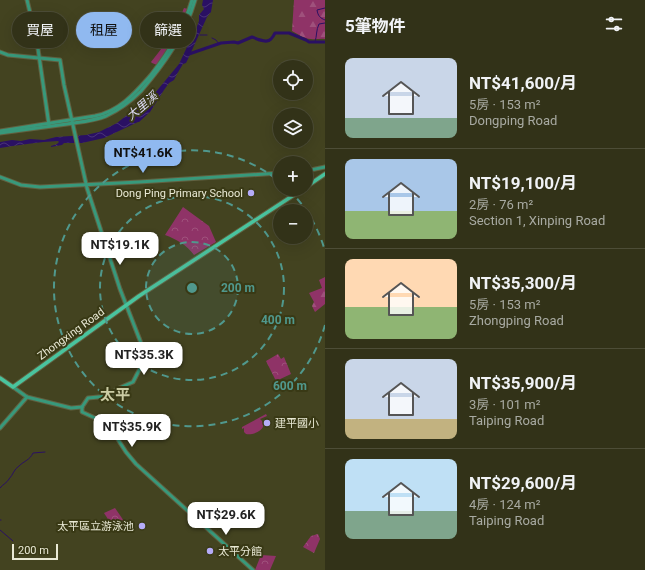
<!DOCTYPE html>
<html lang="zh-TW">
<head>
<meta charset="utf-8">
<style>
	:root { --surface:#323218; --page:#3a3a21; --text:#f1f3f6; --muted:#a8aaa2; --line:#4d4d37; --accent:#90b9f0 }
	body { margin:0; font-family:Roboto,"Noto Sans TC",sans-serif; background:var(--page); color:var(--text); height:100vh; display:flex; flex-direction:column; font-size:15px; white-space:nowrap }
	* { box-sizing:border-box; margin:0 }
	p { font-size:13px; color:var(--muted) }
	.icon { flex:none; width:22px; height:22px; fill:none; stroke:currentColor; stroke-width:2; stroke-linecap:round; stroke-linejoin:round }
	.map { position:relative; flex:1; overflow:hidden }
	.sheet { display:flex; flex-direction:column; background:var(--surface); width:320px }
	.sheet>* { flex:none }
	.hud { position:absolute; left:12px; top:12px; width:253px; height:36px; display:flex; gap:8px }
	.tools { position:absolute; left:273px; top:60px; display:grid; gap:8px }
	.tools a { display:grid; place-items:center; width:40px; height:40px; border-radius:50%; background:var(--surface); box-shadow:0 4px 16px #0002,0 0 0 1px var(--line); font-size:20px }
	.scale { position:absolute; left:12px; bottom:10px; width:46px; box-sizing:border-box; padding-left:4px; border:2px solid #e9e9d5; border-top:0; font-size:11px; line-height:14px; white-space:nowrap; color:#e9e9d5; -webkit-text-stroke:3px #393915; paint-order:stroke }
	.price { position:absolute; translate:-50% -34px; padding:0 9px; border-radius:8px; background:#fff; color:#222; font-size:13px; line-height:26px; filter:drop-shadow(0 1px 2px #0008) }
	.price::after { content:''; position:absolute; left:50%; top:24px; width:12px; height:9px; margin-left:-6px; background:inherit; clip-path:polygon(0 0,100% 0,50% 100%) }
	.price.active { background:var(--accent); color:#111 }
	ul { padding:0; list-style:none }
	li { display:flex; align-items:center; gap:12px; height:100px; padding:0 20px }
	li+li { border-top:1px solid var(--line) }
	li span { display:grid; place-items:center; flex:none; width:112px; height:80px; border-radius:8px; color:#555 }
	li>.icon { margin-inline-start:auto }
	span .icon { width:48px; height:48px; fill:#fffc; stroke-width:1 }
	li b { font-size:17px }
	h2 { display:flex; justify-content:space-between; align-items:center; height:48px; padding:0 20px; font-size:17px }
	.pill { padding:0 14px; border-radius:18px; background:var(--surface); box-shadow:0 4px 16px #0002,0 0 0 1px var(--line); font-size:14px; line-height:36px }
	.pill.active { background:var(--accent); color:#111 }
	main { display:flex; flex:1; min-height:0 }
	.map>svg:first-child { display:block }
	.green { fill:#8f3367 }
	.forest { fill:url(#forest-firs) }
	.park { fill:url(#park-crowns) }
	.water { fill:url(#water-waves) }
	.lines { fill:none; stroke-linecap:round; stroke-linejoin:round }
	.stream { stroke:#2a1063; stroke-width:1 }
	.river { stroke:#2a1063; stroke-width:3 }
	.tertiary-casing { stroke:#616141; stroke-width:5 }
	.secondary-casing { stroke:#616141; stroke-width:5.5 }
	.tertiary { stroke:#38997b; stroke-width:3 }
	.secondary { stroke:#49c49e; stroke-width:3.5 }
	.ring { fill:none; stroke:#50988d; stroke-width:2; stroke-dasharray:7 5 }
	.poi-dot { fill:#b5acf8; stroke:#393915; stroke-width:1.5 }
	.labels { text-anchor:middle; dominant-baseline:central; stroke-width:4; stroke-linejoin:round; paint-order:stroke }
	.poi-label { font-size:11px; fill:#e9e9d5; stroke:#393915; text-anchor:end }
	.street-label { font-size:11px; fill:#e9e9d5; stroke:#393915 }
	.water-label { font-size:12px; font-style:italic; fill:#dddbf7; stroke:#393915 }
	.district-label { font-size:15px; font-weight:bold; fill:#cbcca4; stroke:#393915 }
	.centre { fill:#50988d; stroke:#393915; stroke-width:2 }
	.ring-label { font-size:12px; text-anchor:middle; font-weight:bold; fill:#50988d; stroke:#393915; stroke-width:4; stroke-linejoin:round; paint-order:stroke }
</style>
</head>
<body>
<main>
<div class="map">
<svg width="325" height="570" viewBox="0 0 325 570">
	<defs>
		<pattern id="forest-firs" width="22" height="20" patternUnits="userSpaceOnUse"><rect width="22" height="20" fill="#8f3367"/><path d="M5 1l3.5 6h-7zM16 11l3.5 6h-7z" fill="#9f517c"/></pattern>
		<pattern id="park-crowns" width="20" height="18" patternUnits="userSpaceOnUse"><rect width="20" height="18" fill="#8f3367"/><path d="M2 6a3 3 0 1 1 6 0M12 15a3 3 0 1 1 6 0" fill="none" stroke="#9f517c"/></pattern>
		<pattern id="water-waves" width="16" height="10" patternUnits="userSpaceOnUse"><rect width="16" height="10" fill="#2a1063"/><path d="M0 5q4-4 8 0t8 0" fill="none" stroke="#493378"/></pattern>
	</defs>
	<rect width="100%" height="100%" fill="#434320"/>
	<path class="green" d="M266,414l1,2 -7,3c11,9 -7,17 -14,15l-2,-2v-4l-2,1v-2z"/>
	<g class="forest">
		<path d="M294,0h31v39c-5,-1 -9,1 -14,0 -7,0 -13,-5 -19,-8z"/>
		<path d="M325,277v27l-10,8 -3,-6 2,-4 -5,-9 13,-5 -3,-8z"/>
	</g>
	<g class="park">
		<path d="M184,8l4,1c-9,21 -18,37 -31,56l-5,-2 -1,-1c14,-17 25,-34 33,-54z"/>
		<path d="M183,207l26,19 7,16 -22,13c-7,-10 -18,-16 -29,-20z"/>
		<path d="M278,354l3,5 3,-2 7,17 -15,7 -10,-20z"/>
		<path d="M115,508l13,19 -11,6 -13,-20z"/>
		<path d="M318,534l2,5 -6,14 -11,-6 8,-11z"/>
		<path d="M261,555l15,1 -6,14h-15z"/>
	</g>
	<path class="water" d="M203,0h10l-2,12 -4,5 -19,42 -2,4 -3,1 -6,10 -3,6 -5,3 -5,7 -14,22 -11,10h-1l-34,16 -22,5h-18l-2,2 -11,2v-1l6,-2 2,-2 -1,-1c-19,1 -39,4 -58,7v-6l12,-2 9,1 9,-2 14,1 12,-3 30,-2 13,-3 18,-9 38,-30 24,-29 8,-17 4,-12 5,-6 3,-8v-6l5,-6 -2,-4z"/>
	<g class="lines">
		<g class="stream">
			<path d="M325,8l-8,2c1,6 3,8 8,10"/>
			<path d="M200,35h7"/>
			<path d="M212,38l4,2 3,4"/>
			<path d="M315,42c2,-6 1,-12 4,-18l6,-1"/>
			<path d="M0,488c3,-4 7,-5 9,-9 4,-4 5,-10 10,-13 5,-5 11,-6 14,-13l12,-1"/>
			<path d="M0,520h1"/>
			<path d="M0,530l13,11"/>
		</g>
		<path class="river" d="M189,54l32,-11 13,-1 4,1 14,-6c5,2 15,7 19,2 2,-2 3,-4 4,-6h14l17,7 3,2h16"/>
		<defs>
			<g id="tertiary">
				<path d="M27,0l10,42 12,83"/>
				<path d="M0,52l8,3 52,5 4,25 23,103 33,101 21,54 6,12 -14,27 -16,7 -8,7 -21,2 -6,9"/>
				<path d="M0,131l95,-15c25,-5 40,-23 56,-41 18,-23 33,-47 41,-75"/>
				<path d="M0,133c22,-3 45,-6 67,-9 13,-2 27,-3 39,-8 13,-6 25,-15 35,-25 23,-27 44,-56 54,-91"/>
				<path d="M306,171l19,-4"/>
				<path d="M0,177l21,8 19,2 99,-5 141,-9"/>
				<path d="M13,387l14,10 44,11 11,-1"/>
				<path d="M82,407v5l26,12 18,28 10,12 117,106"/>
				<path d="M0,428l27,-31"/>
			</g>
			<g id="secondary">
				<path d="M306,187l19,-13"/>
				<path d="M0,378l13,9 126,-91 164,-107"/>
			</g>
		</defs>
		<use href="#tertiary" class="tertiary-casing"/>
		<use href="#secondary" class="secondary-casing"/>
		<use href="#tertiary" class="tertiary"/>
		<use href="#secondary" class="secondary"/>
	</g>
	<circle cx="192" cy="288" r="46" fill="#50988d" fill-opacity=".12"/>
	<g class="ring">
		<circle cx="192" cy="288" r="46"/>
		<circle cx="192" cy="288" r="92"/>
		<path d="M325 325A138 138 0 1 1 280 182M289 190A138 138 0 0 1 325 251"/>
	</g>
	<g class="poi-dot">
		<circle cx="251" cy="193" r="4"/>
		<circle cx="267" cy="423" r="4"/>
		<circle cx="142" cy="526" r="4"/>
		<circle cx="210" cy="551" r="4"/>
	</g>
	<g class="labels">
		<g class="poi-label">
			<text x="243" y="193">Dong Ping Primary School</text>
			<text x="275" y="423" text-anchor="start">建平國小</text>
			<text x="134" y="526">太平區立游泳池</text>
			<text x="218" y="551" text-anchor="start">太平分館</text>
		</g>
		<g class="street-label">
			<text transform="translate(71 334) rotate(-36)">Zhongxing Road</text>
		</g>
		<g class="water-label">
			<text transform="translate(142 106) rotate(-40)">大里溪</text>
		</g>
		<g class="district-label">
			<text x="115" y="395">太平</text>
		</g>
	</g>
	<circle cx="192" cy="288" r="6" class="centre"/>
	<g class="ring-label">
		<text x="238" y="292">200 m</text>
		<text x="278" y="324">400 m</text>
		<text x="290" y="390">600 m</text>
	</g>
</svg>
<div class="tools">
<a><svg class="icon" aria-label="locate" viewBox="0 0 24 24"><circle cx="12" cy="12" r="6"/><path d="M12 2v4M12 18v4M2 12h4M18 12h4"/></svg></a>
<a><svg class="icon" aria-label="layers" viewBox="0 0 24 24"><path d="M12 4l9 5-9 5-9-5zM3 14l9 5 9-5"/></svg></a>
<a>+</a>
<a>−</a>
</div>
<div class="scale">200 m</div>
<b class="price active" style="left:143px;top:174px">NT$41.6K</b>
<b class="price" style="left:120px;top:266px">NT$19.1K</b>
<b class="price" style="left:144px;top:376px">NT$35.3K</b>
<b class="price" style="left:132px;top:448px">NT$35.9K</b>
<b class="price" style="left:226px;top:536px">NT$29.6K</b>
<div class="hud">
<a class="pill">買屋</a>
<a class="pill active">租屋</a>
<a class="pill">篩選</a>
</div>
</div>
<section class="sheet">
<h2>5筆物件<svg class="icon" aria-label="filters" viewBox="0 0 24 24"><path d="M4 7h16M4 17h16"/><circle cx="9" cy="7" r="2"/><circle cx="15" cy="17" r="2"/></svg></h2>
<ul>
<li><span style="background:linear-gradient(#c9d6e8 75%,#7fa58c 0)"><svg class="icon" aria-label="home" viewBox="0 0 24 24"><path d="M3 11l9-7 9 7M6 9v11h12V9"/></svg></span><div><b>NT$41,600/月</b><p>5房 · 153 m²</p><p>Dongping Road</p></div></li>
<li><span style="background:linear-gradient(#a9c7e8 65%,#8fb573 0)"><svg class="icon" aria-label="home" viewBox="0 0 24 24"><path d="M3 11l9-7 9 7M6 9v11h12V9"/></svg></span><div><b>NT$19,100/月</b><p>2房 · 76 m²</p><p>Section 1, Xinping Road</p></div></li>
<li><span style="background:linear-gradient(#ffd9b3 60%,#8fb573 0)"><svg class="icon" aria-label="home" viewBox="0 0 24 24"><path d="M3 11l9-7 9 7M6 9v11h12V9"/></svg></span><div><b>NT$35,300/月</b><p>5房 · 153 m²</p><p>Zhongping Road</p></div></li>
<li><span style="background:linear-gradient(#c9d6e8 75%,#c2b280 0)"><svg class="icon" aria-label="home" viewBox="0 0 24 24"><path d="M3 11l9-7 9 7M6 9v11h12V9"/></svg></span><div><b>NT$35,900/月</b><p>3房 · 101 m²</p><p>Taiping Road</p></div></li>
<li><span style="background:linear-gradient(#bfe0f5 65%,#7fa58c 0)"><svg class="icon" aria-label="home" viewBox="0 0 24 24"><path d="M3 11l9-7 9 7M6 9v11h12V9"/></svg></span><div><b>NT$29,600/月</b><p>4房 · 124 m²</p><p>Taiping Road</p></div></li>
</ul>
</section>
</main>
</body>
</html>
